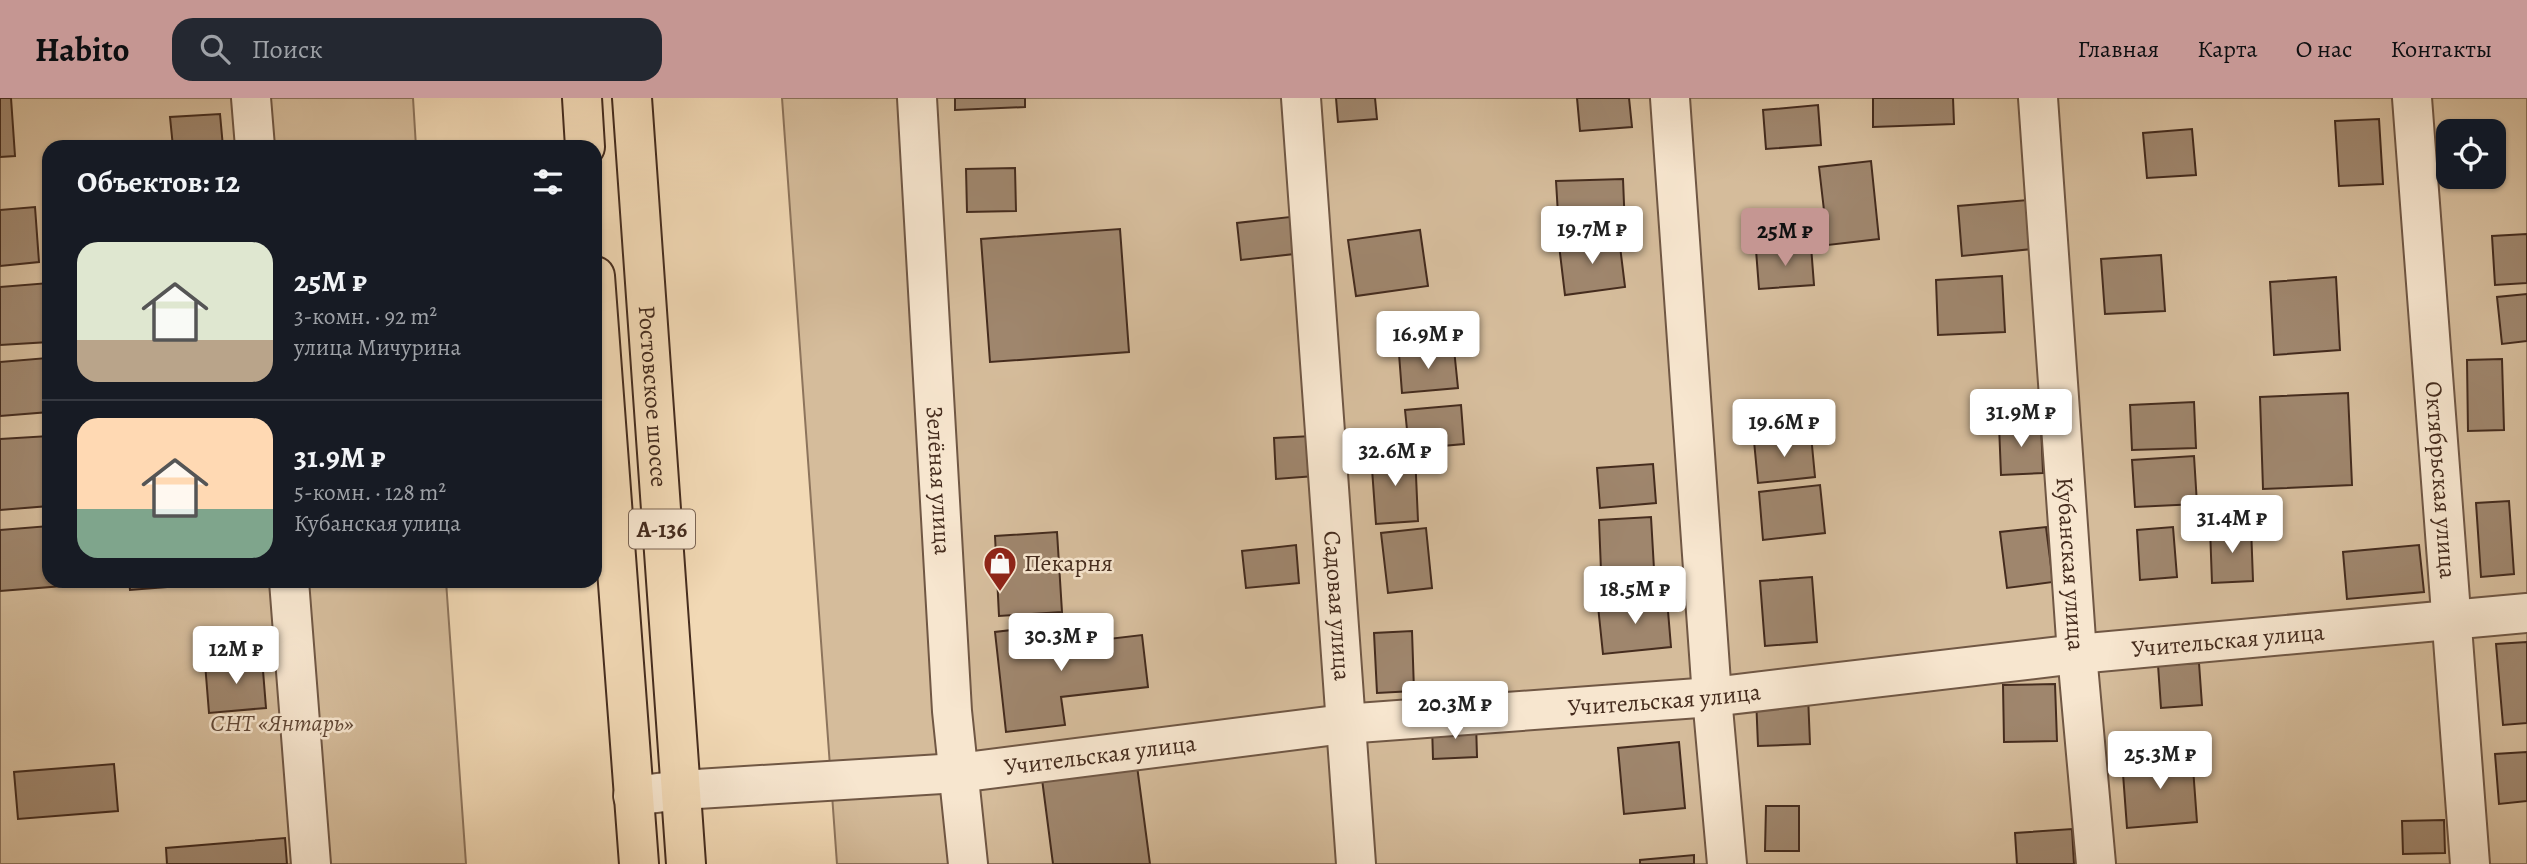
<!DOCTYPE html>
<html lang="ru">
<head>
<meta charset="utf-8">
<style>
	:root { --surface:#171b24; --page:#242831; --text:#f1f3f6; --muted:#9ea1a6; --line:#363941; --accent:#c59692 }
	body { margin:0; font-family:Alegreya,serif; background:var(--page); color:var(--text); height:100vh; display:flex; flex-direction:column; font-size:26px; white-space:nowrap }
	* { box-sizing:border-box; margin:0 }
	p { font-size:23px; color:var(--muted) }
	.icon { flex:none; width:38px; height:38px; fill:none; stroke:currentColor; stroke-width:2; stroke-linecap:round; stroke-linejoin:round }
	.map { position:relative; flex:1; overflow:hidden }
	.panel { position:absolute; left:42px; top:42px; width:560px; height:448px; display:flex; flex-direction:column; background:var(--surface); border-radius:21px; box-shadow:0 2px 5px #0004 }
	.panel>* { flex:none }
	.fabs { position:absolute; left:2436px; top:21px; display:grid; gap:14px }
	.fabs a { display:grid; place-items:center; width:70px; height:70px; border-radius:14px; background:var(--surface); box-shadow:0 2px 5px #0004; font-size:35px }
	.price { position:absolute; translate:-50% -60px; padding:0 16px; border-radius:7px; background:#fff; color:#222; font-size:23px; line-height:46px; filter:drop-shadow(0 2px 4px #0008) }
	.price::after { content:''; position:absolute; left:50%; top:42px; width:21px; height:16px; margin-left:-10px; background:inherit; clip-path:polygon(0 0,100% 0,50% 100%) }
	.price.active { background:var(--accent); color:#111 }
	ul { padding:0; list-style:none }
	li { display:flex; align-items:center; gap:21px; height:175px; padding:0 35px }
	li+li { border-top:2px solid var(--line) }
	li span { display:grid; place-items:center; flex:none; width:196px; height:140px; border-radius:21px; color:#555 }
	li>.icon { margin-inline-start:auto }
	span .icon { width:84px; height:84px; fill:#fffc; stroke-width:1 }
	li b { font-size:30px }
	h2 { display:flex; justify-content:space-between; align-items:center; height:84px; padding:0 35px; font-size:30px }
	header { display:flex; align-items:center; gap:42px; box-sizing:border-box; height:98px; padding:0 35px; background:var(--accent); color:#111 }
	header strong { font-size:33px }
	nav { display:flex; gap:38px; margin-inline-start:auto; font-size:24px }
	.search { width:490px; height:63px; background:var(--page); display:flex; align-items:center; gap:18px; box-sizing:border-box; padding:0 24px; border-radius:21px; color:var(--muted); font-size:26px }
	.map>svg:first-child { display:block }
	.green { fill:#d5bc9b; stroke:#8d745c; stroke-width:2; fill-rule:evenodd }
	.building { fill:#9f866d; stroke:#452c1e; stroke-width:2 }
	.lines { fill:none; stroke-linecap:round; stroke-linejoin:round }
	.minor-casing { stroke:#705744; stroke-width:42 }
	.trunk-casing { stroke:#452c1e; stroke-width:42 }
	.minor { stroke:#f7e6cf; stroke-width:38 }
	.trunk { stroke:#f2d9b5; stroke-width:38 }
	.labels { text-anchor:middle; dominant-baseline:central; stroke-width:5; stroke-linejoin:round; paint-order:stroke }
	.shield { fill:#f7e6cf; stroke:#7a6453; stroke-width:2 }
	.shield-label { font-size:23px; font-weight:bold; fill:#452c1e }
	.street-label { font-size:24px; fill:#452c1e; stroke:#f7e6cf }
	.poi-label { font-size:24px; fill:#452c1e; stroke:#f7e6cf; text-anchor:start }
	.park-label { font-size:24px; font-style:italic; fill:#624937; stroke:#f7e6cf }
</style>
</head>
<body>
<header>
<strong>Habito</strong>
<div class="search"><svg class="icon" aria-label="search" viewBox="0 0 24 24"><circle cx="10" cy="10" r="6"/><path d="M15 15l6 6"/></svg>Поиск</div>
<nav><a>Главная</a><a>Карта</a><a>О нас</a><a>Контакты</a></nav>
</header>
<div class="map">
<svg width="2527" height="766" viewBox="0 0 2527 766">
	<rect width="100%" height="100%" fill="#f2d9b5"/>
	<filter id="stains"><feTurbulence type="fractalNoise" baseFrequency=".00286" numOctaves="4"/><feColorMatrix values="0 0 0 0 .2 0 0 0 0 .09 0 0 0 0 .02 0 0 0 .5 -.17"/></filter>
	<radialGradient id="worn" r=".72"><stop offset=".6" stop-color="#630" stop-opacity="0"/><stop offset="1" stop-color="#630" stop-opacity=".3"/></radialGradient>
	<g class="green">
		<path d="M0,0h413l3,49h-367v434h397l20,283h-466z"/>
		<path d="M782,0h1745v766h-1690zM2448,33h46v46h-46z"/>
	</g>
	<g class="building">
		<path d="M0,0h11l4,58 -15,1z"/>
		<path d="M955,0h70v9l-70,3z"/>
		<path d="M1336,0h39l2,21 -39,3z"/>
		<path d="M1577,0h52l3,29 -52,4z"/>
		<path d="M1873,0h80l1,26 -81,3z"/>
		<path d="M1818,7l3,40 -55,4 -3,-39z"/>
		<path d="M220,16l3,33h-50l-3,-30z"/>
		<path d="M2379,21l4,65 -44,2 -4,-65z"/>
		<path d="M2192,31l4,46 -49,3 -4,-45z"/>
		<path d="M1871,63l8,78 -51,6 -9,-78z"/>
		<path d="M1015,70l1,43 -49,1 -1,-43z"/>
		<path d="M1623,81l2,50 -66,2 -3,-50z"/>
		<path d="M2028,102l4,49 -70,7 -4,-50z"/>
		<path d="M35,109l4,55 -39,4v-56z"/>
		<path d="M1290,119l4,37 -53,6 -4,-37z"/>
		<path d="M1120,131l9,123 -139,10 -9,-123z"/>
		<path d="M1420,132l8,56 -72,10 -8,-56z"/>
		<path d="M2527,136v49l-32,2 -3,-49z"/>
		<path d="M1619,140l6,49 -60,8 -6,-50z"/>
		<path d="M1811,148l3,39 -55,4 -3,-39z"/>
		<path d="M2161,157l4,56 -60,3 -4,-55z"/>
		<path d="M2002,178l3,56 -67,3 -2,-55z"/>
		<path d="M2336,179l4,73 -66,5 -4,-73z"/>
		<path d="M49,185v59l-49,3v-58z"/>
		<path d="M2527,196v47l-25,3 -5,-47z"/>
		<path d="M1454,251l4,39 -56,5 -3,-39z"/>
		<path d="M47,260l2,54 -49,4v-54z"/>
		<path d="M2502,261l2,71 -36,1 -1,-71z"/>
		<path d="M2348,295l4,92 -89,4 -3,-92z"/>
		<path d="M2194,304l2,46 -64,2 -2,-45z"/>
		<path d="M1461,307l3,39 -55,5 -4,-39z"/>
		<path d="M2041,325l2,50 -42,2 -2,-50z"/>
		<path d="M1811,337l4,42 -57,6 -4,-42z"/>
		<path d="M49,338v70l-49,4v-71z"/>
		<path d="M1312,338l3,40 -39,3 -2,-41z"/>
		<path d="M1415,355l3,68 -42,3 -5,-69z"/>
		<path d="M2194,358l3,48 -62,3 -3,-47z"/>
		<path d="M1653,366l3,39 -56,5 -3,-40z"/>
		<path d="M1820,387l5,48 -62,7 -4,-48z"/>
		<path d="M2509,403l5,73 -33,3 -5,-74z"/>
		<path d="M1651,419l3,52 -53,2 -2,-51z"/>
		<path d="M49,428v55h14v5l-63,5v-61z"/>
		<path d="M2251,428l2,55 -41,2 -2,-55z"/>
		<path d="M2046,429l7,55 -46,6 -7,-56z"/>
		<path d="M2173,429l4,50 -37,3 -3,-50z"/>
		<path d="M1426,430l6,60 -44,5 -7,-60z"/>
		<path d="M1057,434l5,80 -63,4 -4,-80z"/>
		<path d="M1296,447l3,38 -53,5 -4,-37z"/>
		<path d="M2419,447l5,47 -77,7 -4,-47z"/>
		<path d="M1812,479l5,65 -52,4 -5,-65z"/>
		<path d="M129,483h63v4l-62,5z"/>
		<path d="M1667,501l4,48 -68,7 -5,-48z"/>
		<path d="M1055,527l3,20 84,-10 6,52 -87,10 4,28 -59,7 -11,-100z"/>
		<path d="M1412,533l2,60 -37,2 -3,-60z"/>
		<path d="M2527,544v81l-24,2 -7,-81z"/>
		<path d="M262,560l4,50 -57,5 -4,-50z"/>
		<path d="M2199,565l3,42 -41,3 -3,-43z"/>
		<path d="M2055,586l2,57 -53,1 -1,-57z"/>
		<path d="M1808,597l2,49 -52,2 -2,-49z"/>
		<path d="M1476,624l1,35 -44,2 -1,-34z"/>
		<path d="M1679,644l6,66 -61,6 -6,-66z"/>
		<path d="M2527,654v49l-28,3 -4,-50z"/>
		<path d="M2192,656l5,68 -70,6 -5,-68z"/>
		<path d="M114,666l4,47 -100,8 -4,-47z"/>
		<path d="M1137,668l13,98h-97l-11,-85z"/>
		<path d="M1766,708h33v45h-34z"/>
		<path d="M2444,722l1,33 -42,1 -1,-33z"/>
		<path d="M2072,731l2,35h-57l-2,-31z"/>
		<path d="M285,740l2,26h-120l-1,-16z"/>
		<path d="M1694,757v9h-54v-4z"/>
	</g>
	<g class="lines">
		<defs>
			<g id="minor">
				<path d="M251,0l4,49"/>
				<path id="s1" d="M917,0l35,613 16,153"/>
				<path id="s2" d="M1301,0l55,766"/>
				<path d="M1670,0l42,599 15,167"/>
				<path id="s3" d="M2038,0l39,556 19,210"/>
				<path id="s4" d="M2412,0l58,766"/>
				<path d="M289,483l22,283"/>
				<path id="s5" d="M633,698l48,-6 277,-17 386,-49 368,-27 365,-43 450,-41"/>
			</g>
			<g id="trunk">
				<path d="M582,0l3,49"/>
				<path id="s6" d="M632,0l54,766"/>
				<path d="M595,178l44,588"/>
			</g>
		</defs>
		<use href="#minor" class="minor-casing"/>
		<use href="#trunk" class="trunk-casing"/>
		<use href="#minor" class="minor"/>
		<use href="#trunk" class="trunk"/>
	</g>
	<defs>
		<symbol id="shop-pin" viewBox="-11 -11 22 30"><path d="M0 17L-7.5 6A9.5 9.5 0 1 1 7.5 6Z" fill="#8f2418" stroke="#f7e6cf"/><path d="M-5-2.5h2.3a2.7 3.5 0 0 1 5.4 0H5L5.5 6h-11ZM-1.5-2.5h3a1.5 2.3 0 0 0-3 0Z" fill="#fff"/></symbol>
	</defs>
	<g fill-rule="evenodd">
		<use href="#shop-pin" x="981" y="446" width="38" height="52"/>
	</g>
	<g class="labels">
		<rect class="shield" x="629" y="411.5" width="66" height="39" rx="5"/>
		<g class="shield-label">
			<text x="662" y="431">А-136</text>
		</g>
		<g class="street-label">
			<text stroke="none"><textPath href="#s6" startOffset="299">Ростовское шоссе</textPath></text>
			<text stroke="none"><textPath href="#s1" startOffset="383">Зелёная улица</textPath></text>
			<text stroke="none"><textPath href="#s4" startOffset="383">Октябрьская улица</textPath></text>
			<text stroke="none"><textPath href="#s3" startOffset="467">Кубанская улица</textPath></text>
			<text stroke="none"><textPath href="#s2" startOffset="509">Садовая улица</textPath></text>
			<text stroke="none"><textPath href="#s5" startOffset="1603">Учительская улица</textPath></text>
			<text stroke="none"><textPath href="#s5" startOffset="1036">Учительская улица</textPath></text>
			<text stroke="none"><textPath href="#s5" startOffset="469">Учительская улица</textPath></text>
		</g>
		<g class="poi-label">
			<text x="1024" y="465">Пекарня</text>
		</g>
		<g class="park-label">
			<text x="282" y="625">СНТ «Янтарь»</text>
		</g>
	</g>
	<rect width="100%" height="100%" filter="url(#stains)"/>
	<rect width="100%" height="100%" fill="url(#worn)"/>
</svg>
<div class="fabs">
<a><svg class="icon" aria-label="locate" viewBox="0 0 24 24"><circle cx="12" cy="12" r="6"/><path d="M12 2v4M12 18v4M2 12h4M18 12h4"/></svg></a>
</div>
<b class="price" style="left:1592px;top:168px">19.7M ₽</b>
<b class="price active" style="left:1785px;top:170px">25M ₽</b>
<b class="price" style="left:1428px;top:273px">16.9M ₽</b>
<b class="price" style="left:2021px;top:351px">31.9M ₽</b>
<b class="price" style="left:1784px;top:361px">19.6M ₽</b>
<b class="price" style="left:1395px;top:390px">32.6M ₽</b>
<b class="price" style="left:2232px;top:457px">31.4M ₽</b>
<b class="price" style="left:1635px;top:528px">18.5M ₽</b>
<b class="price" style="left:1061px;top:575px">30.3M ₽</b>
<b class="price" style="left:236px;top:588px">12M ₽</b>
<b class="price" style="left:1455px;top:643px">20.3M ₽</b>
<b class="price" style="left:2160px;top:693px">25.3M ₽</b>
<section class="panel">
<h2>Объектов: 12<svg class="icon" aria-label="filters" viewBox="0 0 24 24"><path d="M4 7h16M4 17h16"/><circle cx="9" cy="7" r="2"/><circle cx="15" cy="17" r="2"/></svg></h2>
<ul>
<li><span style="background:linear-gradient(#dfe7d0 70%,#b9a48a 0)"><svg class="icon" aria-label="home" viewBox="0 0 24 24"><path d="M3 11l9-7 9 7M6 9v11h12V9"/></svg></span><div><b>25M ₽</b><p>3-комн. · 92 m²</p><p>улица Мичурина</p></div></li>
<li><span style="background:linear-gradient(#ffd9b3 65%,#7fa58c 0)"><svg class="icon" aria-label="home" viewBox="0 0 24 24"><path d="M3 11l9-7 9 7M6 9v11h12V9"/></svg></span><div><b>31.9M ₽</b><p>5-комн. · 128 m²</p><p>Кубанская улица</p></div></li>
</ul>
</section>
</div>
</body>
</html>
